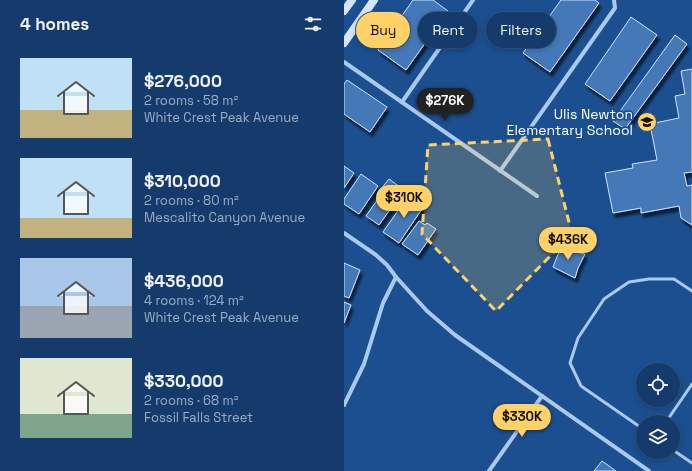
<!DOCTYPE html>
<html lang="en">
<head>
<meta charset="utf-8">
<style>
	:root { --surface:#143b6b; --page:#1d4271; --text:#f1f3f6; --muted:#9dadc1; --line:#33557e; --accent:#ffd166 }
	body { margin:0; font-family:"Space Grotesk",sans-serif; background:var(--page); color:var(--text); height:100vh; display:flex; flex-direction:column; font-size:15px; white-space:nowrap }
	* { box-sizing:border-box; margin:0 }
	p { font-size:13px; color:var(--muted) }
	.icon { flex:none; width:22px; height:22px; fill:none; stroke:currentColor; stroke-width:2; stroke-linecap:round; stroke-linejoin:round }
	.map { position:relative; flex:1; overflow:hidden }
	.details { display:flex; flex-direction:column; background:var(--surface); width:344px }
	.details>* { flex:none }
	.hud { position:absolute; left:12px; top:12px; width:276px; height:36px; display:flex; gap:8px }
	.fabs { position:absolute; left:292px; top:363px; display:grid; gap:8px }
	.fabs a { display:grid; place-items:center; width:44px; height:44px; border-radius:50%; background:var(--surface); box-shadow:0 2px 6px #0003,0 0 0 1px var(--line); font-size:20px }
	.price { position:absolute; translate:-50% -34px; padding:0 9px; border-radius:14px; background:var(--accent); color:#111; font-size:13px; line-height:26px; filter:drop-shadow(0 1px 2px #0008) }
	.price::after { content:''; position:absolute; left:50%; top:24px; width:12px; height:9px; margin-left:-6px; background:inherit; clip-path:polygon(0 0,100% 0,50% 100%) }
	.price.on { background:#222; color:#fff }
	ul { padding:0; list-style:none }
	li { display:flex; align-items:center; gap:12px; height:100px; padding:0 20px }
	li span { display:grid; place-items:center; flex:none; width:112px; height:80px; border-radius:0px; color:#555 }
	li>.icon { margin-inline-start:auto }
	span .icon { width:48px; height:48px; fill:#fffc; stroke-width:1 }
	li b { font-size:17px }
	h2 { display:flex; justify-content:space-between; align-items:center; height:48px; padding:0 20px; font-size:17px }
	.chip { padding:0 14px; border-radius:18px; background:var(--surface); box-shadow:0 2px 6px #0003,0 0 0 1px var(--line); font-size:14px; line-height:36px }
	.chip.on { background:var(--accent); color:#111 }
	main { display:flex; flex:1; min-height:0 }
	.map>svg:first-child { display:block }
	.building { fill:#4478b7; stroke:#cfe3fa; filter:url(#shadow) }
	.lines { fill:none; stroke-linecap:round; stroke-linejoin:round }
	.lane { stroke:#a9c9ee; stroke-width:3 }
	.street { stroke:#a9c9ee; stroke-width:4 }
	.secondary { stroke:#d6e6fa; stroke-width:8 }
	.marked { fill:#ffd166; fill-opacity:0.2; stroke:#ffd166; stroke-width:3; stroke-dasharray:8 5; stroke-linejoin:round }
	.labels { text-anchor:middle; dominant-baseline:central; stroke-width:3.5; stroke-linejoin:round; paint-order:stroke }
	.poi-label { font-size:14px; fill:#fff; stroke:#1b4f8f; text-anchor:end }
</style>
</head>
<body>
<main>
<section class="details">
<h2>4 homes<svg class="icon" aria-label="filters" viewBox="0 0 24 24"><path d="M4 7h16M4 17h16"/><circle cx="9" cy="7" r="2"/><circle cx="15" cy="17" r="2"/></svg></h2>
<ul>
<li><span style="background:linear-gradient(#bfe0f5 65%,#c2b280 0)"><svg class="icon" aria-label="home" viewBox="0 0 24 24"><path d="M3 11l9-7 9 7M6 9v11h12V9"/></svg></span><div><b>$276,000</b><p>2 rooms · 58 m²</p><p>White Crest Peak Avenue</p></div></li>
<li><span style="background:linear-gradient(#bfe0f5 75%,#c2b280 0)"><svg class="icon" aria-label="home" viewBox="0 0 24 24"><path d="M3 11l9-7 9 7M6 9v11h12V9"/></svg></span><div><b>$310,000</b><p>2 rooms · 80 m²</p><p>Mescalito Canyon Avenue</p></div></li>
<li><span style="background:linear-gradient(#a9c7e8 60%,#9aa5b1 0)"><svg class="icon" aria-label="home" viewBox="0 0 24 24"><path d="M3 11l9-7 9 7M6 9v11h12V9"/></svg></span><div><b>$436,000</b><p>4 rooms · 124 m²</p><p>White Crest Peak Avenue</p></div></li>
<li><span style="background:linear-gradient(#dfe7d0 70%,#7fa58c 0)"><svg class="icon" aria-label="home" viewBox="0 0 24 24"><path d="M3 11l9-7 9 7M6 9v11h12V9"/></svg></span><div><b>$330,000</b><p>2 rooms · 68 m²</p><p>Fossil Falls Street</p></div></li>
</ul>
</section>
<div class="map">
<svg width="348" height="471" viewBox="0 0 348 471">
	<defs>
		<filter id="shadow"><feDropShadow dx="2.5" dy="4.5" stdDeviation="1" flood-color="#0009"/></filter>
	</defs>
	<rect width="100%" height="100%" fill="#1b4f8f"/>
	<g class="building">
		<path d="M69,0h20l15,11 -42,59 -28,-20z"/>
		<path d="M217,0h34l4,3 -49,69 -27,-19z"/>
		<path d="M287,17l26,18 -47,66 -25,-17z"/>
		<path d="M331,35l12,9 -62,85 -12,-8z"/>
		<path d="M348,69v103l-8,1 3,13 5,-1v40l-11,-7 -2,-12 -38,7v-5l-28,5 -8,-40 28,-5 -1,-4 25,-4 -7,-36 29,-6 -4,-22 10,-2 -4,-23z"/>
		<path d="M3,80l40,27 -17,25 -26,-18v-30z"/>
		<path d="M0,166l10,7 -10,15z"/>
		<path d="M17,174l17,12 -19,28 -15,-10v-5z"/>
		<path d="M45,179l15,11 -25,35 -13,-9 17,-24 -3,-2z"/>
		<path d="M65,195l15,11 -25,37 -16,-11z"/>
		<path d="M75,221l6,4 2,-2 9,6 -18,26 -16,-11z"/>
		<path d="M216,244l15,8 10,2 -7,14 -3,10 -22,-11 6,-15z"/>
		<path d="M0,263l16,7 -11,28 -5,-2z"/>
		<path d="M0,302l7,3 -7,18z"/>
		<path d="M258,461l14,10h-22z"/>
	</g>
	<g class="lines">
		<g class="lane">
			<path d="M322,422l26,-38"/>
			<path d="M299,429l-62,-43 -11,-23 8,-25 26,-39 25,-17 20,-3h25l18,12"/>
			<path d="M329,450l19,13"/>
		</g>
		<g class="street">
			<path d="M0,62l193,134"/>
			<path d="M58,102l71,-102"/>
			<path d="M156,171l115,-163 -1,-8"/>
			<path d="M0,233l32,22 11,10 9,12 31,34 28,24 194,136"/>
			<path d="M0,405l20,-41 19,-61 13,-26"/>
			<path d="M145,471l53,-75"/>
		</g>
		<g class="secondary">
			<path d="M0,11l8,-11"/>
			<path d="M0,43l30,-43"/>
		</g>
	</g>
	<path class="marked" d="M204,139l24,95 -76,77 -74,-77 6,-89z"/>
	<defs>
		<symbol id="school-disc" viewBox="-11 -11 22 22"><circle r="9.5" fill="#ffd166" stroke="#1b4f8f"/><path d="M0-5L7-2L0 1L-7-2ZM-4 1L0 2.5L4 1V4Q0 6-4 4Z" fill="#111"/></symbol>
	</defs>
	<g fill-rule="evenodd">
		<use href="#school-disc" x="292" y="111" width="22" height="22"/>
	</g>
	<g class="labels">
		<g class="poi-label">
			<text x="289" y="114">Ulis Newton<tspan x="289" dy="16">Elementary School</tspan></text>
		</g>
	</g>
</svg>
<div class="fabs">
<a><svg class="icon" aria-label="locate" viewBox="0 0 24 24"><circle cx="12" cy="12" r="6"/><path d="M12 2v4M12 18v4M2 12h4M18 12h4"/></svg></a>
<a><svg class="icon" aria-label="layers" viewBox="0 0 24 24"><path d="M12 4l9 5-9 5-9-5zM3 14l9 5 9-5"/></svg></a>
</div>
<b class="price on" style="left:101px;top:122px">$276K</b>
<b class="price" style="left:60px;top:219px">$310K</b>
<b class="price" style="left:224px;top:261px">$436K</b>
<b class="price" style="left:178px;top:438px">$330K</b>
<div class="hud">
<a class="chip on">Buy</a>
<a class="chip">Rent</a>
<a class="chip">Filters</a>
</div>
</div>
</main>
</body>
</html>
